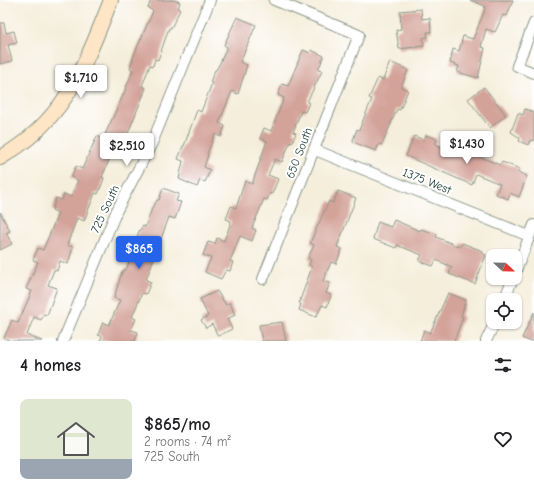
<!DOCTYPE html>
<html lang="en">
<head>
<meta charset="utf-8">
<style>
	:root { --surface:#fff; --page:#f2f2f2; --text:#202124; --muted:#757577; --accent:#2563eb }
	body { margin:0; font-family:"Comic Neue",sans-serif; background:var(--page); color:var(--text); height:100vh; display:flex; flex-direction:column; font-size:15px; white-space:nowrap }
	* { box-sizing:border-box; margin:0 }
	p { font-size:13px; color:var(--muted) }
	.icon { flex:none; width:22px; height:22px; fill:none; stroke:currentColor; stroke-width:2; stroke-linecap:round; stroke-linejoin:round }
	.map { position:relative; height:341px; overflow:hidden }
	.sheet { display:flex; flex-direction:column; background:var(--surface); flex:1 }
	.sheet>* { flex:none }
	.needle { width:26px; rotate:112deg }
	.fabs { position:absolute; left:486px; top:249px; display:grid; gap:8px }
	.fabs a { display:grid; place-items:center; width:36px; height:36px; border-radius:8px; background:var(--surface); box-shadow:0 1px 3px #0004; font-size:20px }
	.price { position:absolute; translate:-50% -34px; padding:0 9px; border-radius:4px; background:#fff; color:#222; font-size:13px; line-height:26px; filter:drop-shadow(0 1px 2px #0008) }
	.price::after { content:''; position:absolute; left:50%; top:24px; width:12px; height:9px; margin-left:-6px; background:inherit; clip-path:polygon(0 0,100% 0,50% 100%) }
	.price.current { background:var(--accent); color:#fff }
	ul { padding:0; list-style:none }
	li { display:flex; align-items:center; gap:12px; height:100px; padding:0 20px }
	li span { display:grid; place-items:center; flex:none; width:112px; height:80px; border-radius:8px; color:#555 }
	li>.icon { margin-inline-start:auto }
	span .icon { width:48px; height:48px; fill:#fffc; stroke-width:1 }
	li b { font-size:17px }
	h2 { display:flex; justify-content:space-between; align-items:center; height:48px; padding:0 20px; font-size:17px }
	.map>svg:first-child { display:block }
	.building { fill:#d3a298 }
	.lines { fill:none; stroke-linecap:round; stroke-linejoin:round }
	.minor-casing { stroke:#8a9688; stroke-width:12 }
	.secondary-casing { stroke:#8a9688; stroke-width:16 }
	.minor { stroke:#fff; stroke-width:10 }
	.secondary { stroke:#fee5c5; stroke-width:14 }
	.labels { text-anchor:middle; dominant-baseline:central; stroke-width:4; stroke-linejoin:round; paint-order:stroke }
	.street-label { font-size:12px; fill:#1f3d34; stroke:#fff }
</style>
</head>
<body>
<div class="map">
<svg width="534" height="341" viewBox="0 0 534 341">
	<rect width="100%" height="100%" fill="#fff"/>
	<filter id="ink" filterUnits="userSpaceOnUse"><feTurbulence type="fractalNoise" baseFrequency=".025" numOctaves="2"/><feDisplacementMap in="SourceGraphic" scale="8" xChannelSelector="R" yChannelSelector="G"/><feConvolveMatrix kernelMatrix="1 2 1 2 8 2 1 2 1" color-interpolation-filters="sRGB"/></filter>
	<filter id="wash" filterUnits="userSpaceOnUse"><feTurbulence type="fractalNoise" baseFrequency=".012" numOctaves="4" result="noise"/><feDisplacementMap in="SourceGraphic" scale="16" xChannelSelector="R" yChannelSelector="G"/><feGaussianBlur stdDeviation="0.9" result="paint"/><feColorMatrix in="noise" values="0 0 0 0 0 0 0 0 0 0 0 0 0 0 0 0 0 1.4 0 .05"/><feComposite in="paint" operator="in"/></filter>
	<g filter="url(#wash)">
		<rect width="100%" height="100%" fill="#f5eedb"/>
		<g id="blocks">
			<g class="building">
				<path d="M151,0h23l6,2 -2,7 2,1 -9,18h-2l-11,32 -3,-1 -2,7 -3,-1 -8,21 4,2 -22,55 -8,12 -4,-2 -10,24 2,1 -2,6 -4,10 -3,-1 -11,28 -7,-3 -10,27 6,2 -5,17 -8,-3 -3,10 -3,-1 -6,15 9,3 -8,22 -2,5 -3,-1 -3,6 -7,-3 -7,18 15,6h-31l-7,-3 8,-18 6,3 14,-32 -6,-2 12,-27 -5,-2 5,-12 5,2 12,-29 3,-8 -6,-3 4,-12 6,2 2,-6 7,3 7,-17 -7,-3 5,-11 6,3 15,-33 6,3 21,-46 9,-23 -3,-2 4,-13 19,-44 -5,-3z"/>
				<path d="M470,0h43l-6,16 -4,-1 -8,17 -9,-3 -5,18 4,1 -7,30 -21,-6 2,-6 -9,-3 3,-14 6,2 4,-15 10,3 11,-27 1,-6z"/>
				<path d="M421,9l1,10 8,-1 1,14h-4l1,5 -5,1 1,8 -25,3 -3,-19 5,-1 -1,-18z"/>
				<path d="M237,17l19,8 -16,37 7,3 -9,29 -6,-3 -13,32 6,3 -4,11 -6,-3 -8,20 1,1 -4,12 6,3 -5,12 -5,-2 -3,7 -18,-8 4,-18 -5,-2 5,-13h1l13,-36 4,2 11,-29 -2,-1 5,-12h1l4,-7 7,-16 -3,-2z"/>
				<path d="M0,23h4l2,10 8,-2 3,12 -9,2 4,16 -12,3z"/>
				<path d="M303,50l7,3 1,-3 13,6 -6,14 4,1 -15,31 2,1 -4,9 -4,-1 -8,21 3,1 -4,10 -2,-1 -8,20 -7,-3 -7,16 10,4 -6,15 -2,-1 -3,7 -3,-1 -12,29 4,2 -4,11 -12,-5 -10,25 3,1 -3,9 -4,-1 -5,9 -16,-7 6,-14 -8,-3 5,-13 7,2 2,-6 7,3 6,-16 1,-4 -5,-2 5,-13 5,2 9,-27 7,3 15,-43 -7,-3 4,-10 7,3 13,-33 -6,-3 4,-11 6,2z"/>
				<path d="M390,62l18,8 -7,17 7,3 -8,20 -3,-1 -15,36 -3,-1 -3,7 -23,-9v-2l4,-11 2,1 13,-31 -3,-1 9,-20 5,2z"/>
				<path d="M484,87l22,28 -16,13 -22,-29z"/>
				<path d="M525,109l9,3v29l-4,-1 -2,5 -9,-4 1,-3 -9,-6 7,-19 5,2z"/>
				<path d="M426,135l11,4 -2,5 19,8 2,-5 9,4 2,-5 13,5 -2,5 22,9 2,-3 18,7 -2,3 9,4 -8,21 -9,-4 -2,6 -12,-5 4,-10 -24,-10 -4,11 -66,-29 8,-20 10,4z"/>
				<path d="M163,188l16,6 -3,7 5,1 -6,17 -6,-2 -23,63 5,2 -5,12 -4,-1 -10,24 4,2 -5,11 7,2 -3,9h-35l2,-5 -4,-1 5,-13 6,3 11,-25 -6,-2 8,-26 5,-4 12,-37 4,-5 2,1 8,-21h1l3,-6h2z"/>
				<path d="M338,191l18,7 -19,49 5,2 -6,15 -5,-2 -8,19 7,2 -4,10 5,2 -4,12 -5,-2 -6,12 -17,-7 2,-6 -2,-1 13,-36 -3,-2 2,-5 -3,-2 6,-13 -4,-2 19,-42 4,2z"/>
				<path d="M0,212l10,19 -4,2 6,11 -12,6z"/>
				<path d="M394,220l26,11 1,-2 16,5 -1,3 24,10 2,-4 21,8 -1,2 4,2 -11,29 -26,-10 3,-7 -16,-7 -3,6 -14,-5 3,-6 -25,-10 -1,3 -23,-9 5,-17 13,5z"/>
				<path d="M217,291l9,14 4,-2 5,12 -8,4 5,10 -14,7 -6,-12 -6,4 -5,-8 7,-4 -8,-17z"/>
				<path d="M448,293l18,7 -5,16 2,1 -9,24h-34l4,-11 6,3z"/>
				<path d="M534,312v29h-5l-7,-3z"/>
				<path d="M282,322l4,19h-24l-3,-16z"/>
			</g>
		</g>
	</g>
	<g filter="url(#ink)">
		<use href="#blocks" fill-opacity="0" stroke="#8a9688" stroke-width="1"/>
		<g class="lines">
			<defs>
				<g id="minor">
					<path d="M534,23l-17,43 17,7"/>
					<path d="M315,150l214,86"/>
					<path d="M515,273l19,-48"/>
					<path d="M263,279l96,-244 -85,-35"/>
					<path d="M504,300l9,-22"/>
					<path d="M63,341l54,-131 35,-67 58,-143"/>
					<path d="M486,341l9,-19"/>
				</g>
				<path id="secondary" d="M0,158c66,-38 84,-91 111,-158"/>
			</defs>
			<use href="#minor" class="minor-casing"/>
			<use href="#secondary" class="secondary-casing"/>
			<use href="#minor" class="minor"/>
			<use href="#secondary" class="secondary"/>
		</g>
	</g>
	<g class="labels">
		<g class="street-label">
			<text transform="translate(299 153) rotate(-69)">650 South</text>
			<text transform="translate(427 181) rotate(22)">1375 West</text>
			<text transform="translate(105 209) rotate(-65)">725 South</text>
		</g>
	</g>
</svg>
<div class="fabs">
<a><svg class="needle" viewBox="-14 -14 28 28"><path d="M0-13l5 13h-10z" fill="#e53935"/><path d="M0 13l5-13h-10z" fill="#757577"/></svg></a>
<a><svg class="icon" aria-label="locate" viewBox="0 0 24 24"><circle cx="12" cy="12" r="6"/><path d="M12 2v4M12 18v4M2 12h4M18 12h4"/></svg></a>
</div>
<b class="price" style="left:81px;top:99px">$1,710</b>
<b class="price" style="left:467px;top:165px">$1,430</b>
<b class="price" style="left:127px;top:167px">$2,510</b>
<b class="price current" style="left:139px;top:270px">$865</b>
</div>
<section class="sheet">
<h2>4 homes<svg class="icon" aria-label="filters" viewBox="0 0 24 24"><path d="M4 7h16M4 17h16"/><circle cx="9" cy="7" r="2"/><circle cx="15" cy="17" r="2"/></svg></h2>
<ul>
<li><span style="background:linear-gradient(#dfe7d0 75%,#9aa5b1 0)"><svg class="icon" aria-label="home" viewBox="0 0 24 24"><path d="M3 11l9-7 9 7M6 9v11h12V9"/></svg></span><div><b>$865/mo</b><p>2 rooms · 74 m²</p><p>725 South</p></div><svg class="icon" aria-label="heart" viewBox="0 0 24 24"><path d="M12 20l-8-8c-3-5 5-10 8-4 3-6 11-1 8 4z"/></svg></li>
</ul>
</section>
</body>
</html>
